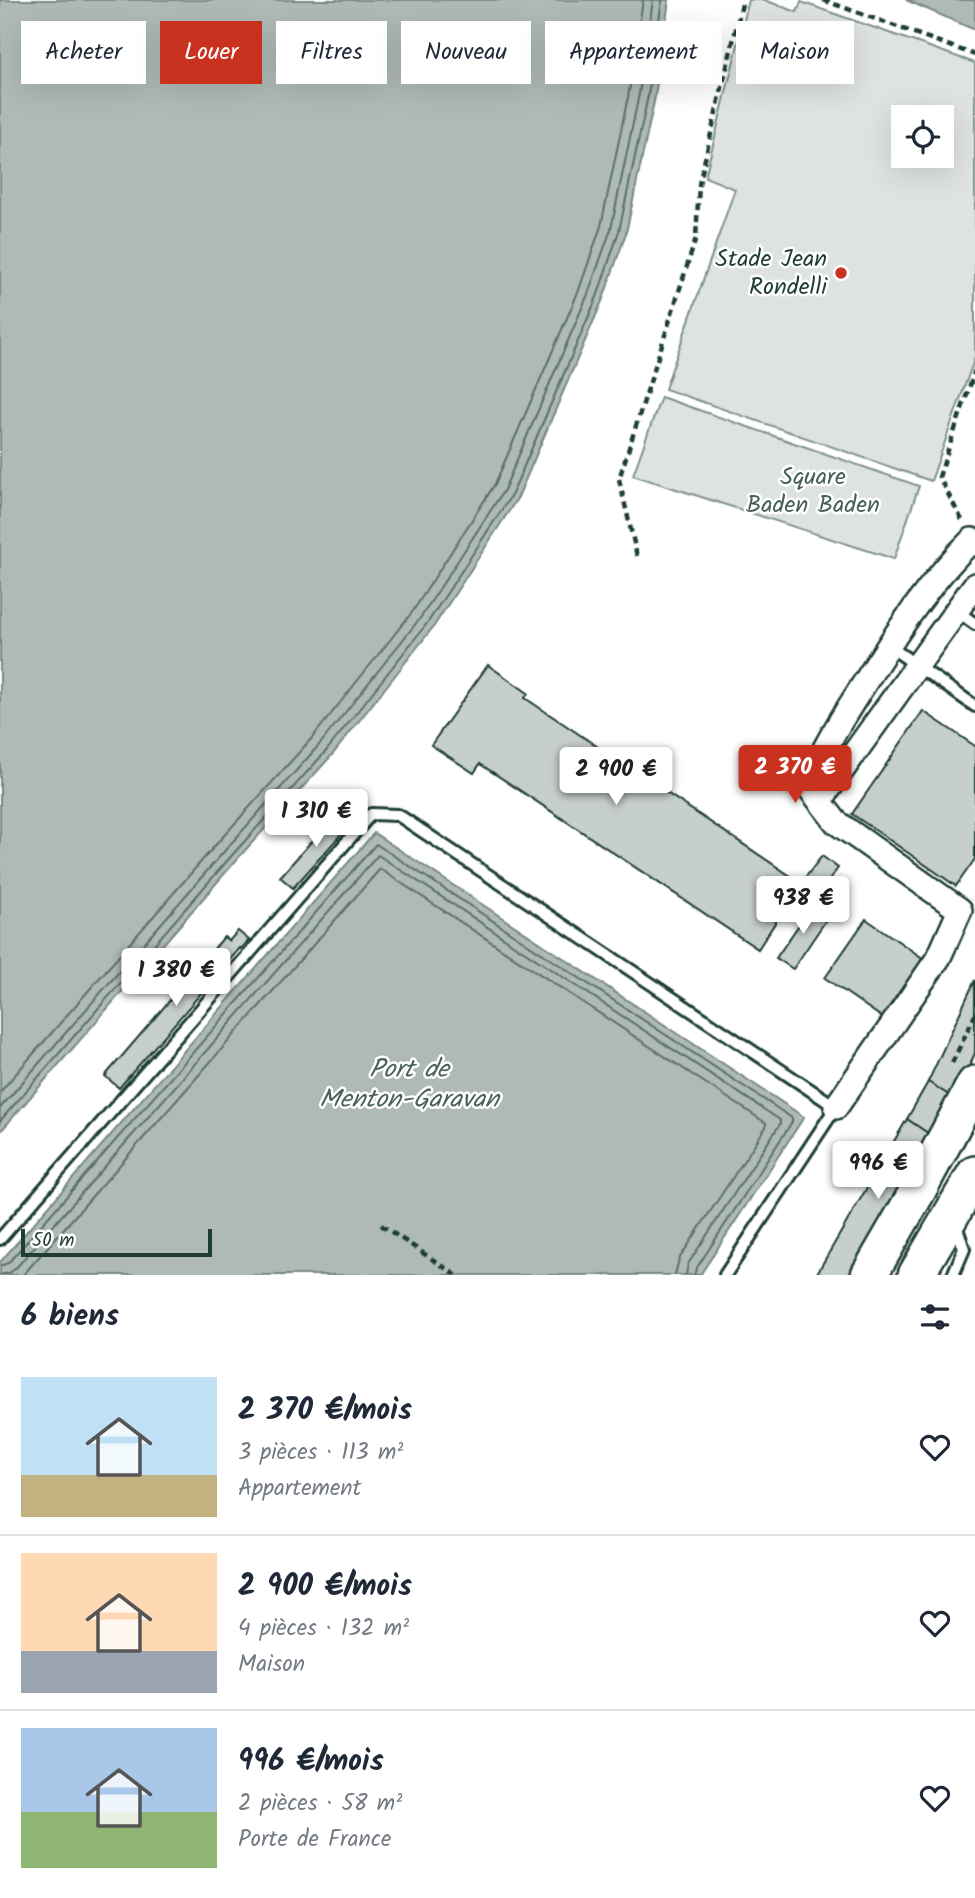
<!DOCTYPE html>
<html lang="fr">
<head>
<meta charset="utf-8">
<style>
	:root { --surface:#fff; --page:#f2f2f3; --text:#1f2937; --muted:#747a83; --line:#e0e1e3; --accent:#c8321e }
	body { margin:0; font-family:Kalam,sans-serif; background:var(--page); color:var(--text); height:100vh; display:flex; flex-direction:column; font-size:26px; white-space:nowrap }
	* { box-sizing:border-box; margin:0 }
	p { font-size:23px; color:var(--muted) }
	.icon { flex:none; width:38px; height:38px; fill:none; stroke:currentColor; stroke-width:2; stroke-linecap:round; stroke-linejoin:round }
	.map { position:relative; height:1275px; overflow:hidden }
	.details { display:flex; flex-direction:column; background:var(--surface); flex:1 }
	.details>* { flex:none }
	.guide { position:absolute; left:21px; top:21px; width:934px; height:63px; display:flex; gap:14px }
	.controls { position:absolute; left:891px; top:105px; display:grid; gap:14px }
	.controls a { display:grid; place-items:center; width:63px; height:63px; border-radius:0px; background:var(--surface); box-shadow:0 7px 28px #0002; font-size:35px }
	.scale { position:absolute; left:21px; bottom:18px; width:191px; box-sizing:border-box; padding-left:7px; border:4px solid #1f3d34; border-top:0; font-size:19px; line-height:24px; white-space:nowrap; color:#1f3d34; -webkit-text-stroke:5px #fff; paint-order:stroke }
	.price { position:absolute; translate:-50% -60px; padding:0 16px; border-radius:7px; background:#fff; color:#222; font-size:23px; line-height:46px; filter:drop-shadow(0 2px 4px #0008) }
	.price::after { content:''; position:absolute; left:50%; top:42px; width:21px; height:16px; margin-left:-10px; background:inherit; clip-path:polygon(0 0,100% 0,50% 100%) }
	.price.active { background:var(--accent); color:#fff }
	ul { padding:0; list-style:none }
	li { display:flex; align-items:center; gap:21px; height:175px; padding:0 21px }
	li+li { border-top:2px solid var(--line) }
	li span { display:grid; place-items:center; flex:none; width:196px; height:140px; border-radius:0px; color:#555 }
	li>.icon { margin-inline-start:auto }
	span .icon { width:84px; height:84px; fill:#fffc; stroke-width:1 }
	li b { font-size:30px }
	h2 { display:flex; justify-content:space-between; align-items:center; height:84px; padding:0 21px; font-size:30px }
	.chip { padding:0 24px; border-radius:0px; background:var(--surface); box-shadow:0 7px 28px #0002; font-size:24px; line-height:63px }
	.chip.active { background:var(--accent); color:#fff }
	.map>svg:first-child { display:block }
	.green { fill:#dee3e2; stroke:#7e908b; stroke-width:2; fill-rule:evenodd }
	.water { fill:#afbab7; stroke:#758883; stroke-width:2 }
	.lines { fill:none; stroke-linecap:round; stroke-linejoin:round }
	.shore { stroke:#596f68; stroke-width:2 }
	.building { fill:#c7cfcc; stroke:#1f3d34; stroke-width:2 }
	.lane-casing { stroke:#1f3d34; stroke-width:16 }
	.street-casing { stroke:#1f3d34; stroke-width:28 }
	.primary-casing { stroke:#1f3d34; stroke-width:40 }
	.path { stroke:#1f3d34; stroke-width:4.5; stroke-dasharray:7 5; stroke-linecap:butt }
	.lane { stroke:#fff; stroke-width:10 }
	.street { stroke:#fff; stroke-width:23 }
	.primary { stroke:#fff; stroke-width:35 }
	.poi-dot { fill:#c8321e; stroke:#fff; stroke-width:2.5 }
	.labels { text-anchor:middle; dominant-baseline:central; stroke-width:5; stroke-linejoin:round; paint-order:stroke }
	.poi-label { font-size:24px; fill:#1f3d34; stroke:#fff; text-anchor:end }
	.park-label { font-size:24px; fill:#455e57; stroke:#fff }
	.water-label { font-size:26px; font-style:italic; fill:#4a625b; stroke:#fff }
</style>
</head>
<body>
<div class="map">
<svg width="975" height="1275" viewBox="0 0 975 1275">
	<rect width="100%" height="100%" fill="#fff"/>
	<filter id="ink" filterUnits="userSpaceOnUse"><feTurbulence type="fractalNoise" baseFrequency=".0143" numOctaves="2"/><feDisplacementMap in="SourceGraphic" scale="14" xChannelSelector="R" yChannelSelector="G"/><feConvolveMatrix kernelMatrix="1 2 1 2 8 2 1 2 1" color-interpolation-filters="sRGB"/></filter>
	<g filter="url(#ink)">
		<g class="green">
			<path d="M749,0h15l33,12 4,-10 174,61v294l-44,124 -266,-92 70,-200 -30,-12zM903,117h39v39h-39z"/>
			<path d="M661,397l258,89 -25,73 -261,-84z"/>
		</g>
		<g class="water">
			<path d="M0,0h669l-14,97 -29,136 -23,66 -85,198 -84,129 -102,129 -93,102 -239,275z"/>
			<path d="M906,0h69v30z"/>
			<path d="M374,833l430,284 -104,158h-700v-13z"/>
		</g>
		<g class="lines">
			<g class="shore">
				<path d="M0,1092l220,-252 92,-102 101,-127 82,-127 84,-194 22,-64 28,-134 14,-92"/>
				<path d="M0,1108l228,-261 92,-103 101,-127 83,-127 84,-196 23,-65 28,-135 14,-94"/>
				<path d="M0,1121l234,-268 93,-103 101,-128 84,-128 85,-197 22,-66 29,-135 14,-96"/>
				<path d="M0,1266l8,-3 368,-419 416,274v4l-96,147 -2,6"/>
				<path d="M0,1275l9,-2 6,-4 363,-414 402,265v4l-92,140 -2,11"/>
				<path d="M23,1275l357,-406 386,254v4l-87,132 -4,16"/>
			</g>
		</g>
		<g class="building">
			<path d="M488,665l40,28 -3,5 276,185 -43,66 -278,-185 -6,9 -43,-28z"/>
			<path d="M923,711l52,35v113l-19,27 -104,-72z"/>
			<path d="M338,811l14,11 -59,66 -13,-11z"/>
			<path d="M822,856l16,12 -16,22 -17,-12z"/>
			<path d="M814,903l16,11 -37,55 -17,-11z"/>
			<path d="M866,919l58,40 -41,59 -58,-40z"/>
			<path d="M238,931l11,9 -8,9 -1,-1 -121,140 -14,-12 119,-139 5,4z"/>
			<path d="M975,980v73l-20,46 -27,-17z"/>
			<path d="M928,1082l27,17 -20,39 -28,-19z"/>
			<path d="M907,1119l28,19 -83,137h-36z"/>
		</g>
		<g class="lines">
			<defs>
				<g id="lane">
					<path d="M957,611l18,13"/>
					<path d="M889,646l86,60"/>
					<path d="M0,1239l371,-425 27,1 438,292 -111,168"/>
					<path d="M953,1275l11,-26 -9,-27"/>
				</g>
				<g id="street">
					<path d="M820,801l155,-216"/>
					<path d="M836,1107l103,-150 21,-47 -124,-88 -28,-36c15,-40 40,-77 63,-113 30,-47 61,-94 101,-133l3,4"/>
				</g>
				<g id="primary">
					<path d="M869,1275l48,-83 58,-108"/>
					<path d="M916,1275l59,-101"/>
				</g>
			</defs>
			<use href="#lane" class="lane-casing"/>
			<use href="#street" class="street-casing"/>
			<use href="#primary" class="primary-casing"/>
			<g class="path">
				<path d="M823,0l152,55"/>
				<path d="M962,520l-23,-43 36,-107"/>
				<path d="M637,556l-18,-77 77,-241 3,-54 44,-184"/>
				<path d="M952,1063l23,-48"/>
				<path d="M381,1225l75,50"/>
			</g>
			<use href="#lane" class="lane"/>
			<use href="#street" class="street"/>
			<use href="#primary" class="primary"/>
		</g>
	</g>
	<circle class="poi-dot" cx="841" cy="273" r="7"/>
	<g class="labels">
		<g class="poi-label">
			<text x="827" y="259">Stade Jean<tspan x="827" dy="28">Rondelli</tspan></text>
		</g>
		<g class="park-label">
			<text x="813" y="477">Square<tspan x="813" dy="28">Baden Baden</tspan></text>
		</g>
		<g class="water-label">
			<text x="409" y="1070">Port de<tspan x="409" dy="30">Menton-Garavan</tspan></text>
		</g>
	</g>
</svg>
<div class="controls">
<a><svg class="icon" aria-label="locate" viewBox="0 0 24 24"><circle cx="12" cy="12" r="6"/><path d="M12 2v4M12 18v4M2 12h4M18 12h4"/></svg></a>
</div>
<div class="scale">50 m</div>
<b class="price active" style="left:795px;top:805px">2 370 €</b>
<b class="price" style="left:616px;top:807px">2 900 €</b>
<b class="price" style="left:316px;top:849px">1 310 €</b>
<b class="price" style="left:803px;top:936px">938 €</b>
<b class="price" style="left:176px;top:1008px">1 380 €</b>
<b class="price" style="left:878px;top:1201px">996 €</b>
<div class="guide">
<a class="chip">Acheter</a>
<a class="chip active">Louer</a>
<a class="chip">Filtres</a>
<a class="chip">Nouveau</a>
<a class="chip">Appartement</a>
<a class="chip">Maison</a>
</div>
</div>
<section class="details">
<h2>6 biens<svg class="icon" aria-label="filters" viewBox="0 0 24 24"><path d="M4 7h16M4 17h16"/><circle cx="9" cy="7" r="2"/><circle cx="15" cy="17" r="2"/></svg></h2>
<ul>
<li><span style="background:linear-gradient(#bfe0f5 70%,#c2b280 0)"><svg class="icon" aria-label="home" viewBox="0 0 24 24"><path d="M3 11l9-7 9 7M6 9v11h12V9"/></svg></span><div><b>2 370 €/mois</b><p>3 pièces · 113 m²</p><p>Appartement</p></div><svg class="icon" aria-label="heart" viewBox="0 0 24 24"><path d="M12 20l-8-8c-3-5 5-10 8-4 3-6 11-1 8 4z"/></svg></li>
<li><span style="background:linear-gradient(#ffd9b3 70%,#9aa5b1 0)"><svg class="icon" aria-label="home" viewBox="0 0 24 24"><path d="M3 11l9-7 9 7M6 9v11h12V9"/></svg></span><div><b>2 900 €/mois</b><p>4 pièces · 132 m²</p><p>Maison</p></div><svg class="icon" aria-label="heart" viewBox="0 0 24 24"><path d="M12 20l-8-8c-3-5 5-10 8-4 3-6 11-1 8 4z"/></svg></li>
<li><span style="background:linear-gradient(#a9c7e8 60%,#8fb573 0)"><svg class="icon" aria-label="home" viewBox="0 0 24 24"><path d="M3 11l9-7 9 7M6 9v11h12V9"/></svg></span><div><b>996 €/mois</b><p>2 pièces · 58 m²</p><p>Porte de France</p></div><svg class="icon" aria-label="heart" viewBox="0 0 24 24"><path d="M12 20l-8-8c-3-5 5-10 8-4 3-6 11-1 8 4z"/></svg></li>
</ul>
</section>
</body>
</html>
